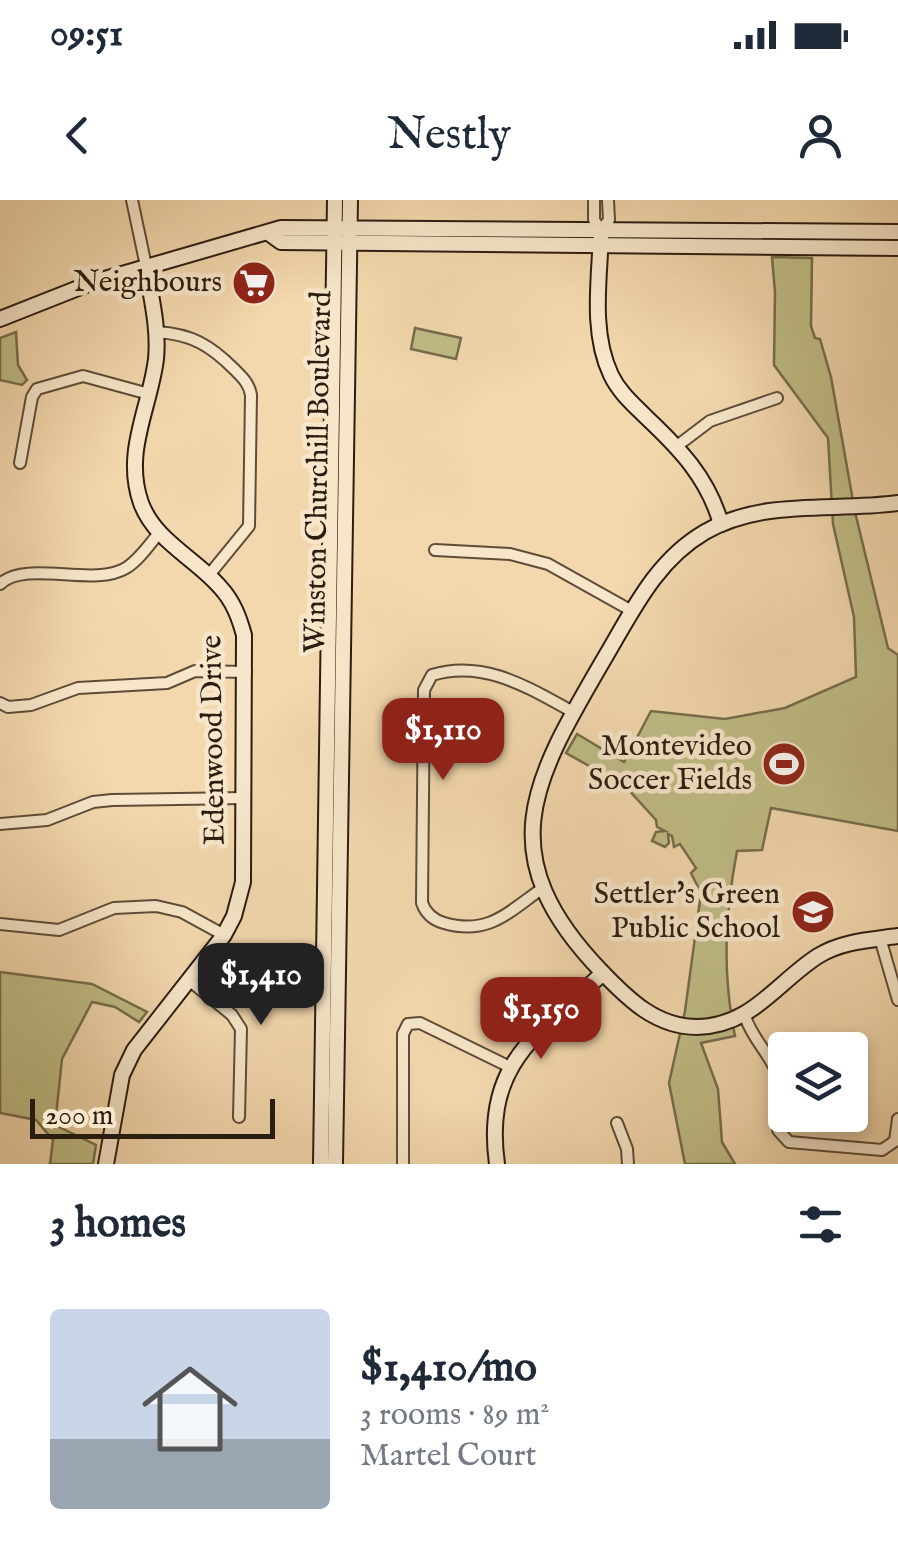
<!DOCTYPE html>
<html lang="en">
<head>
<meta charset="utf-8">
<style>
	:root { --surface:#fff; --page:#f2f2f3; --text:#1f2937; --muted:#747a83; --accent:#8f2418 }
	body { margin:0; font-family:"IM FELL English",serif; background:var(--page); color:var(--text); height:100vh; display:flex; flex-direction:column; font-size:38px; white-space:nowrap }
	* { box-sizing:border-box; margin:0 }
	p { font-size:32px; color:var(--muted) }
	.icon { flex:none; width:55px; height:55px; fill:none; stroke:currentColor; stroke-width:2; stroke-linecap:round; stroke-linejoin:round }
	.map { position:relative; height:964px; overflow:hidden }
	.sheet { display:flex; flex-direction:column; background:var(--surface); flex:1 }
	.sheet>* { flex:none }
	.fabs { position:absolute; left:768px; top:832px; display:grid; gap:20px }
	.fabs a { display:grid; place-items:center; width:100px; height:100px; border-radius:10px; background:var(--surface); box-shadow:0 5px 15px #0003; font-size:50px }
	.scale { position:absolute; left:30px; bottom:25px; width:245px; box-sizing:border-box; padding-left:10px; border:5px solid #2c1d11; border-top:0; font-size:28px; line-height:35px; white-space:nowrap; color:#2c1d11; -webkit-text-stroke:8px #f7e6ca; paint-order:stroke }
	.price { position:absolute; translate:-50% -85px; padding:0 22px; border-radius:20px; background:var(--accent); color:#fff; font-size:32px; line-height:65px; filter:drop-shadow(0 2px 5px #0008) }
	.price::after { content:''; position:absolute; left:50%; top:60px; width:30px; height:22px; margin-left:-15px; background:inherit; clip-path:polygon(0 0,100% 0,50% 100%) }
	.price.current { background:#222; color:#fff }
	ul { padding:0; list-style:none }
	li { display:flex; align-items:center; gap:30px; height:250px; padding:0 50px }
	li span { display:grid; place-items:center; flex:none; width:280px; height:200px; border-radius:10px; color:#555 }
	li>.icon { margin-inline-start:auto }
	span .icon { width:120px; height:120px; fill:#fffc; stroke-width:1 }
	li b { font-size:42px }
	h2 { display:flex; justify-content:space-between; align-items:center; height:120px; padding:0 50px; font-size:42px }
	.status { display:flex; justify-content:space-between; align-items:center; height:70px; padding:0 50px; background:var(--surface); direction:ltr }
	.status svg { height:28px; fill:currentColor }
	header { display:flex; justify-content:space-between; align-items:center; height:130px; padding:0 50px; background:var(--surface); font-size:45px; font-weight:600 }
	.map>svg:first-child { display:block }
	.green { fill:#c0bd86; stroke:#766d4c; stroke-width:2.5 }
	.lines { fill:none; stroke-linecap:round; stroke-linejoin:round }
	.street-casing { stroke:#5e4c38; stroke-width:14 }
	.secondary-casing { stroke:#2c1d11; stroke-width:18 }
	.street { stroke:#f7e6ca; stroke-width:10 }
	.secondary { stroke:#f7e6ca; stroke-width:14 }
	.labels { text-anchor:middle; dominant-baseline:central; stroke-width:9; stroke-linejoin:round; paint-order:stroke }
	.poi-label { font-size:30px; fill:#2c1d11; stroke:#f7e6ca; text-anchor:end }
	.street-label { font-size:30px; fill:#2c1d11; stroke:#f7e6ca }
</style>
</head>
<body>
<div class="status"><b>09:51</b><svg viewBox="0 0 49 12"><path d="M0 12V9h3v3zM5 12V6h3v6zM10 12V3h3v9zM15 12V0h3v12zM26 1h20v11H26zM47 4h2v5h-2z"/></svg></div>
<header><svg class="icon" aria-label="back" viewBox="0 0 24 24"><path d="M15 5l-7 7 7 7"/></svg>Nestly<svg class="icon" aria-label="person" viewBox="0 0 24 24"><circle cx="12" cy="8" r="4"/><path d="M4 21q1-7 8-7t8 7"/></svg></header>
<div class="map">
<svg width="898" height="964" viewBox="0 0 898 964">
	<rect width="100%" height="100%" fill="#f3d8ad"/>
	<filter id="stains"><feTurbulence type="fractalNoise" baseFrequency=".002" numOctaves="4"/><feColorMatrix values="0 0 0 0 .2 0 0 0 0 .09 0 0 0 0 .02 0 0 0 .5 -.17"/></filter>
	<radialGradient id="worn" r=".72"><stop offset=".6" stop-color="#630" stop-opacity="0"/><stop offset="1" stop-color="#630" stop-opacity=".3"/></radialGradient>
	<g class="green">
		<path d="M772,57l40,1 -1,68 4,12 5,1 11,38 24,135 33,136 10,7v176l-127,-23 -9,42 -25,1c-12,63 -15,121 -2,185l-34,7 17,46 4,53 13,22h-50l-16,-81 16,-72 16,-118 -10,-20 5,-5 -16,-24 -6,3 -2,-11 -4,-2 1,9 -4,4 -13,-6 4,-9 9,-1 -8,-4 -1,-7 -31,-34 -59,-33 11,-19 47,28 27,-51 74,8 60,-11 71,-31 -2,-60 -21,-93 -5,-86 -54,-73 1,-73z"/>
		<path d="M415,128l46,10 -5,21 -45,-10z"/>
		<path d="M16,132l2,33 9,15 -5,5 -22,-5v-42z"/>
		<path d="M0,772l92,12 55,28 -8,10 -24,-15 -23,-5 -30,57 -7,66 41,20 -3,19h-43l3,-24 -17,-20 -36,-7z"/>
	</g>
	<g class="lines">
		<defs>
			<g id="street">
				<path d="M132,0l14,66"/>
				<path d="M594,0v20l7,10 8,-10 -1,-20"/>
				<path d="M157,132c34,2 53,13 77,37 8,8 15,14 17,26l-2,131 -40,49"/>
				<path d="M677,246l33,-25 67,-23"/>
				<path d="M20,263l12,-66 5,-8 46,-13 66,18"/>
				<path d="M435,350l75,4 38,10 84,47"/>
				<path d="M0,384c27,-25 93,4 126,-16 13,-8 23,-23 33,-35"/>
				<path d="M0,503l8,4 23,-2 47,-17 89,-5 28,-12 51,1"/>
				<path d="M0,624l47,-4 46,-18 19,-2 132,-2"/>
				<path d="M543,688c-35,24 -54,48 -99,35 -11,-3 -18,-9 -22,-20l2,-213 8,-15c52,-16 97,13 141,37"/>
				<path d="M0,724l59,6 55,-22 42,-2 26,6 42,23"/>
				<path d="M880,738l18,62"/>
				<path d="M189,780l43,35 9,14 -2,88"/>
				<path d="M745,816c6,21 24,37 32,57 7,18 -1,39 1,57l11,12 93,8 13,-9 3,-22"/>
				<path d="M617,923l10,26 1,15"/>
				<path d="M403,964v-130l5,-10 12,-1 90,44"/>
			</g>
			<g id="secondary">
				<path d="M270,34l11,8 617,6"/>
				<path d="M601,36c-2,45 -10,97 10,139 8,17 22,29 35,42 34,32 62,61 75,107"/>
				<path d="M0,119l91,-36 190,-55 617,4"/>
				<path d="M898,303c-64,9 -134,-5 -193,29 -48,28 -71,76 -98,122 -72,124 -121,198 -5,318 26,27 54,55 95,55 55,-1 79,-44 121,-71 24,-15 53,-16 80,-20"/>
				<path d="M106,964l16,-89 12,-25 90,-115 10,-19 9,-34 1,-247c-5,-18 -11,-34 -24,-48 -25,-29 -65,-46 -79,-84 -18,-51 9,-95 15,-144 3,-31 -5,-62 -10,-93"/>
				<path d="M321,964l14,-964"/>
				<path d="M335,964l15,-964"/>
				<path d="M497,964c-14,-100 40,-130 106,-191"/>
			</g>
		</defs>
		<use href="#street" class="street-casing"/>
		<use href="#secondary" class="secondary-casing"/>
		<use href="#street" class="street"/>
		<use href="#secondary" class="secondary"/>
	</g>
	<defs>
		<symbol id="supermarket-disc" viewBox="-11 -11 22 22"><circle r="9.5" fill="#8f2418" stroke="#f7e6ca"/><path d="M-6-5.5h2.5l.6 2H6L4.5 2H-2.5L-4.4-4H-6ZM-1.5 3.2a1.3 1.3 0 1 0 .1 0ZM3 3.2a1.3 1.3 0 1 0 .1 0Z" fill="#fff"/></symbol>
		<symbol id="stadium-disc" viewBox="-11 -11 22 22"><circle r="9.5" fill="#8f2418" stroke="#f7e6ca"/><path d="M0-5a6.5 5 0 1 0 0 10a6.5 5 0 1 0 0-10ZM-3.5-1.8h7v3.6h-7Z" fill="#fff"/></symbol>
		<symbol id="school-disc" viewBox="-11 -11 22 22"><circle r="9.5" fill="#8f2418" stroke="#f7e6ca"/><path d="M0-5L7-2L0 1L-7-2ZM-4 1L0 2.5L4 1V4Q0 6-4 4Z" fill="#fff"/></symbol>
	</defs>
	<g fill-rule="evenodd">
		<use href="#supermarket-disc" x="229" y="58" width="50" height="50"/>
		<use href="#stadium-disc" x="759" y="539" width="50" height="50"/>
		<use href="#school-disc" x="788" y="687" width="50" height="50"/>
	</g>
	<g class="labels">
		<g class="poi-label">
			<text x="222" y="83">Neighbours</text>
			<text x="752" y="547">Montevideo<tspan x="752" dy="34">Soccer Fields</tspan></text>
			<text x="780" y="695">Settler's Green<tspan x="780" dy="34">Public School</tspan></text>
		</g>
		<g class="street-label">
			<text transform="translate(319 272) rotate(-89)">Winston Churchill Boulevard</text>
			<text transform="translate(214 540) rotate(-91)">Edenwood Drive</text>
		</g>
	</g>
	<rect width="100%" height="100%" filter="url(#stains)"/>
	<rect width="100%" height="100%" fill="url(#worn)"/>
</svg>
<div class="fabs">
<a><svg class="icon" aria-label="layers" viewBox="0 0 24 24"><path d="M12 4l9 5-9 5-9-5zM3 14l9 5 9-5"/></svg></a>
</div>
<div class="scale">200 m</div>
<b class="price" style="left:443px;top:583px">$1,110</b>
<b class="price current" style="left:261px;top:828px">$1,410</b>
<b class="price" style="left:541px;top:862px">$1,150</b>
</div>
<section class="sheet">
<h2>3 homes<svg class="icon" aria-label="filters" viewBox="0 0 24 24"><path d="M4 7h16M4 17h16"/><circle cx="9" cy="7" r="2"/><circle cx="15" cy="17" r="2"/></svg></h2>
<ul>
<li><span style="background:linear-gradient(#c9d6e8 65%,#9aa5b1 0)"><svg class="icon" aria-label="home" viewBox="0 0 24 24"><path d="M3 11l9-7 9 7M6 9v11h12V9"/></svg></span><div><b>$1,410/mo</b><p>3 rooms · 89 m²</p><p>Martel Court</p></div></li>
</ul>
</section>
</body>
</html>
